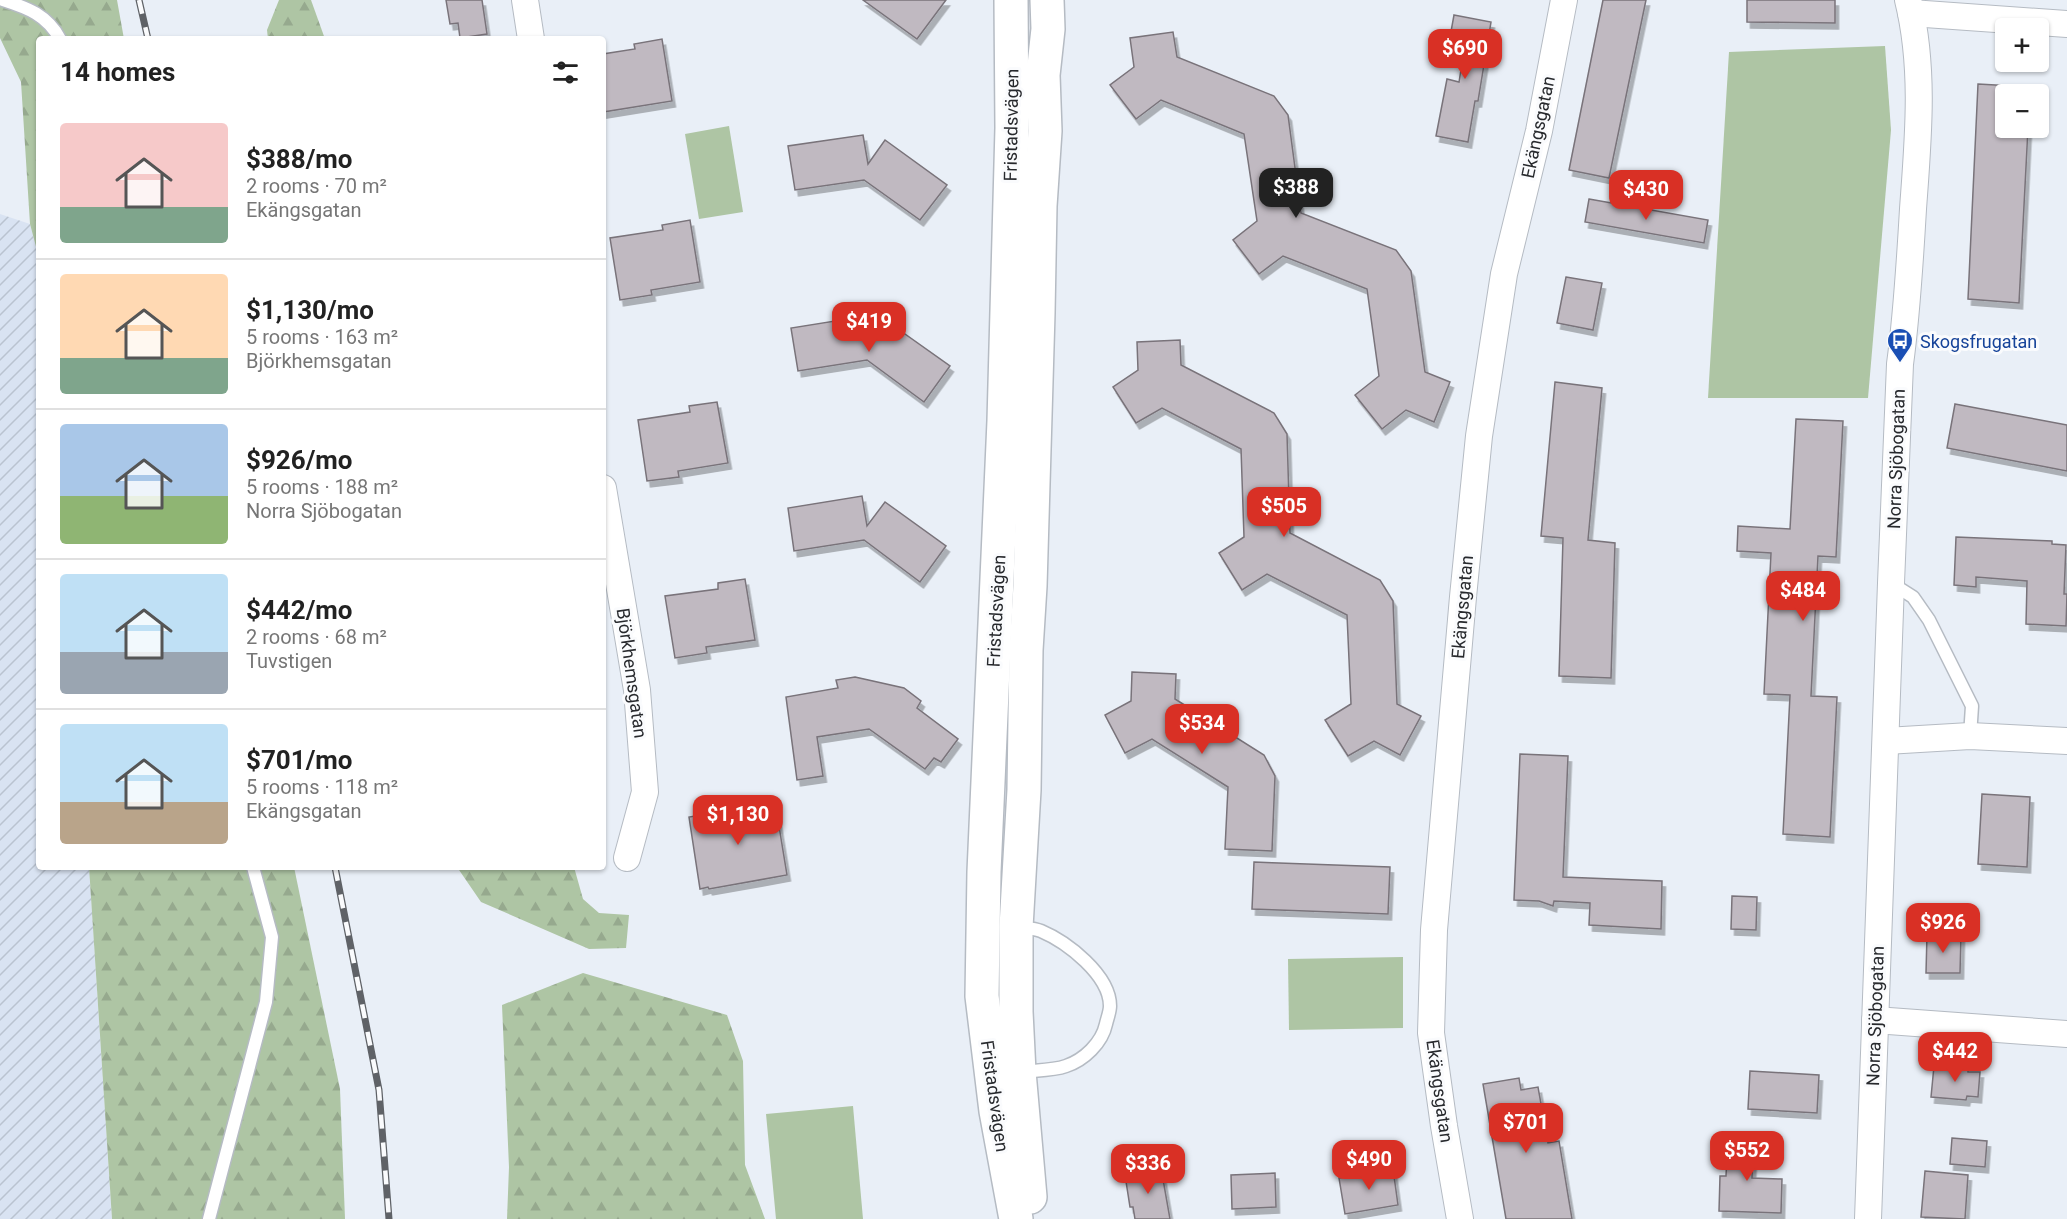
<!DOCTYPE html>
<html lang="en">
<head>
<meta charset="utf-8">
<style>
	:root { --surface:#fff; --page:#f6f6f6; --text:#222; --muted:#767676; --line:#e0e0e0; --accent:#d93025 }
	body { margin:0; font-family:Roboto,sans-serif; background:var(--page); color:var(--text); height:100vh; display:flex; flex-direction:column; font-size:22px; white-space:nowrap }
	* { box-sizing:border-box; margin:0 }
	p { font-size:20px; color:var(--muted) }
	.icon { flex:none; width:33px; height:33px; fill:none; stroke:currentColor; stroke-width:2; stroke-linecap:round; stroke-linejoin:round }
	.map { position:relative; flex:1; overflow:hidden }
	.panel { position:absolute; left:36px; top:36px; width:570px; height:834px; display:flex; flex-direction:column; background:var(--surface); border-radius:6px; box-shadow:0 2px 4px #0004 }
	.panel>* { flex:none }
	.fabs { position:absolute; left:1995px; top:18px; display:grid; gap:12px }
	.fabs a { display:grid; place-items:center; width:54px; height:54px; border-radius:6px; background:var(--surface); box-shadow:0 2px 4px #0004; font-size:30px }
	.price { position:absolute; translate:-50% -51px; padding:0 14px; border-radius:12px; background:var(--accent); color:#fff; font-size:20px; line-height:39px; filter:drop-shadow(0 2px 3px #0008) }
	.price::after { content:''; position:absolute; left:50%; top:36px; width:18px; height:14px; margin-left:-9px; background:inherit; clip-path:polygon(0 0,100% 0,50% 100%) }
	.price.selected { background:#222; color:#fff }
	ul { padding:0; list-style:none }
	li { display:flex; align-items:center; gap:18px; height:150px; padding:0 24px }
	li+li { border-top:2px solid var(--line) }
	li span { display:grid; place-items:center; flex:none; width:168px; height:120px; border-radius:6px; color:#555 }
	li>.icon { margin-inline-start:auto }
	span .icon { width:72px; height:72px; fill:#fffc; stroke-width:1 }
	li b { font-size:26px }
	h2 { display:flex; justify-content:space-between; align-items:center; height:72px; padding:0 24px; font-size:26px }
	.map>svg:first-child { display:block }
	.industrial { fill:url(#industrial-furrows) }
	.forest { fill:url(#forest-firs) }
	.green { fill:#aec5a4 }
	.building { fill:#c0b9c1; stroke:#79737a; stroke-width:1.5; filter:url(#shadow) }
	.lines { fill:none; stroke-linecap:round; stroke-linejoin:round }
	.lane-casing { stroke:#b5bbc3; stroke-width:15 }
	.street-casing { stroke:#b5bbc3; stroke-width:28 }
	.secondary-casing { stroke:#b5bbc3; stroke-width:36 }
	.lane { stroke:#fff; stroke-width:12 }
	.street { stroke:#fff; stroke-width:26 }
	.secondary { stroke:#fff; stroke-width:33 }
	.rail-casing { stroke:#5f6267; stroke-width:7 }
	.rail { stroke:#fafbfd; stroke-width:4.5; stroke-dasharray:14; stroke-linecap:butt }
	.labels { text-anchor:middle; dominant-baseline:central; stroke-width:6; stroke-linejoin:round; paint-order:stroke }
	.street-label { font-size:18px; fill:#27292d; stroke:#fafbfd }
	.transit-label { font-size:18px; fill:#164399; stroke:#fafbfd; text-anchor:start }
</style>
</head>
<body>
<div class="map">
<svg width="2067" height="1219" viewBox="0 0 2067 1219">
	<defs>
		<pattern id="industrial-furrows" width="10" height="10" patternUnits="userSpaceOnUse" patternTransform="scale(1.5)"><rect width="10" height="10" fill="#d9e3f2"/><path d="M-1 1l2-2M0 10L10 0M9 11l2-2" fill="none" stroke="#bac3d0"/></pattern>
		<pattern id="forest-firs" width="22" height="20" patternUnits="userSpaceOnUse" patternTransform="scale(1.5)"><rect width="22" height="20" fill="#aec5a4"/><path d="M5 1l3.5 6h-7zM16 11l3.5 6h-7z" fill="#96a98e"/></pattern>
		<filter id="shadow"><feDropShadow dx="3.5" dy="6" stdDeviation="0" flood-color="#0004"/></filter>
	</defs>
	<rect width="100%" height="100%" fill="#e9eff7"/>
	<path class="industrial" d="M0,214l30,10 9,34v609h50l23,352h-112z"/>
	<g class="forest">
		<path d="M0,0h117l7,39h-85v219l-9,-34 -9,-142 -21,-44z"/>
		<path d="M279,0h32l14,39h-57l-1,-9z"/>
		<path d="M89,867h205l46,222 5,130h-233z"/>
		<path d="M457,867h117l9,32 16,14 30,2 -3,33 -37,1 -108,-47z"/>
		<path d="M583,973l144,42 16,46 2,104 20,54h-258l2,-52 -7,-162z"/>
	</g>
	<g class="green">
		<path d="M1885,46l6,84 -23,268h-160l21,-346z"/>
		<path d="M729,126l14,86 -44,7 -14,-85z"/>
		<path d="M1403,957v71l-114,2 -1,-71z"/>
		<path d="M853,1106l10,113h-87l-10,-105z"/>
	</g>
	<g class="building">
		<path d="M446,0h36l5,34 -27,4 -2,-15 -8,1z"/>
		<path d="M863,0h83l-29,39z"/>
		<path d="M1603,0h43l-37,178 -40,-8z"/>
		<path d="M1747,0h88v23l-88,-1z"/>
		<path d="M1454,15l37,7 -13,79h-3l-7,41 -32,-6 11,-57 12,3 7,-43 -16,-2z"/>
		<path d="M1173,32l4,25 97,39 14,19 13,98 95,37 15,21 14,101 25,10 -16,40 -28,-12 -24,19 -27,-34 24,-19 -12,-87 -84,-33 -24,18 -26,-34 24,-19 -13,-87 -83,-34 -25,19 -26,-34 24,-18 -4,-29z"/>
		<path d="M662,39l10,62 -69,11v-58l32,-5 -1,-5z"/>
		<path d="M1978,84l52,3 -1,7h-23v34h22l-9,175 -51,-4z"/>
		<path d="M863,135l5,29 17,-24 62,45 -27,35 -56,-40 -69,10 -7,-44z"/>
		<path d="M1589,199l119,21 -4,23 -119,-21z"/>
		<path d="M690,220l10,62 -49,8 1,5 -32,5 -10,-62 53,-8 -1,-5z"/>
		<path d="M1566,277l36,6 -9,47 -36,-7z"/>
		<path d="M866,316l4,28 18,-22 62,44 -26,36 -57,-42 -69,11 -7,-43z"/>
		<path d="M1180,340l1,25 93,48 13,21 3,99 90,47 13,21 4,103 24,12 -21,39 -26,-14 -26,15 -23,-36 26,-16 -4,-89 -80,-41 -25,16 -23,-37 25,-16 -3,-88 -79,-41 -26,15 -23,-36 25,-17 -1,-28z"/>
		<path d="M1555,382l47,6 -14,152 27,3 -4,135 -52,-2 4,-138 -22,-2z"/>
		<path d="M717,402l11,61 -50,8 1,6 -32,4 -9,-61 52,-8 -1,-6z"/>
		<path d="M1955,404l112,21v46l-120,-23z"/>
		<path d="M1796,419l47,2 -7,136 -18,-1 -7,140 26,1 -7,140 -47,-3 7,-139 -26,-1 7,-141 -34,-2 1,-25 52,3z"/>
		<path d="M862,496l5,30 18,-24 61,44 -26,36 -56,-42 -70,11 -6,-43z"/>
		<path d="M1956,537l96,4v3l14,1 -2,49h3l-1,32 -40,-2 1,-43 -51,-4v10l-22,-2z"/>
		<path d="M745,579l10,61 -49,7 1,6 -32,5 -10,-62 53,-7v-6z"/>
		<path d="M1132,672l44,2 -1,25 89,56 11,21 -3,75 -47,-2 3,-62 -76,-48 -27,14 -20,-38 26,-14z"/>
		<path d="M855,677l49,11 17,13 -4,7 41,31 -17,23 -7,-4 -9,11 -56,-40 -52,8 6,39 -26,4 -11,-83 52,-9 -2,-8z"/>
		<path d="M1520,754l48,2 -5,121 99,4 -1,48 -72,-4 1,-22 -36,-2 -1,5 -14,-5 -25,-1z"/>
		<path d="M1982,794l48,3 -3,70 -49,-3z"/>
		<path d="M775,802l12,73 -78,14 -1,-2 -8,2 -11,-72z"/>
		<path d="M1254,862l136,5 -2,47 -136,-5z"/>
		<path d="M1732,896l25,1 -1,33 -25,-1z"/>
		<path d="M1927,934l34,1 -1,38h-34z"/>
		<path d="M1934,1066l34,2v4h12l-2,25 -11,-1 -1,4 -35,-3z"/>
		<path d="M1750,1071l69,4 -2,38 -69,-4z"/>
		<path d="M1519,1078l2,12 17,-3 10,56 11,-2 13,78h-66l-23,-135z"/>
		<path d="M1728,1136l26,1 -2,41 30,1 -1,34 -62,-2 1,-35h6z"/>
		<path d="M1952,1138l35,3 -2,26 -35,-3z"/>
		<path d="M1161,1168l9,51h-35l-2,-12h-3l-5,-32z"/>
		<path d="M1393,1169l5,36 -53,9 -6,-36z"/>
		<path d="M1925,1171l43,4 -3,44 -44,-2z"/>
		<path d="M1275,1173l1,34 -44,2 -1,-34z"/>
	</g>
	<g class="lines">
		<defs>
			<g id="lane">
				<path d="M3,0c25,8 44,15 57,39"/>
				<path d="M1891,583l22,14 16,23 43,86 -2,30"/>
				<path d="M1018,927c7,1 16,1 23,4 26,11 69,44 69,75 0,6 -3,13 -4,18 -4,19 -22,36 -40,42 -14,5 -32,4 -46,6"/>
				<path d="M209,1219l57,-217 6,-65 -19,-70"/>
			</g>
			<g id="street">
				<path d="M525,0l6,39"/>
				<path d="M1911,13l156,11"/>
				<path d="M603,488l34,202 8,102 -18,66"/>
				<path d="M1886,741l84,-5 97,5"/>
				<path d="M1875,1020l192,14"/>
				<path d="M1460,1219l-16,-93 -13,-93 3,-103 29,-333 16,-161 25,-162 35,-143 25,-131"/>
				<path d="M1868,1219l23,-636 9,-219c7,-51 10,-103 13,-155 5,-69 12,-140 -5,-209"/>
			</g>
			<g id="secondary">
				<path d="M1011,0l1,128 -8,293 -20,451 -2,124 14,115 20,108"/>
				<path d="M1030,1197l-11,-125 -3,-60v-85l8,-137 2,-140 4,-64 8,-273 2,-107 5,-75 -2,-56 5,-46 -1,-29"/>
			</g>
		</defs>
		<use href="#lane" class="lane-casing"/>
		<use href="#street" class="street-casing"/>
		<use href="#secondary" class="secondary-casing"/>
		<use href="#lane" class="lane"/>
		<use href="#street" class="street"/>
		<use href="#secondary" class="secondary"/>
		<defs>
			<g id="rail">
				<path d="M139,0l9,39"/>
				<path d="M335,867l44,223 10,129"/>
			</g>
		</defs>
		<use href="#rail" class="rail-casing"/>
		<use href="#rail" class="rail"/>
	</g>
	<defs>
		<symbol id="bus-pin" viewBox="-11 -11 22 30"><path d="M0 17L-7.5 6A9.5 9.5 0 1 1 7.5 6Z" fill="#1a4fb4" stroke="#fafbfd"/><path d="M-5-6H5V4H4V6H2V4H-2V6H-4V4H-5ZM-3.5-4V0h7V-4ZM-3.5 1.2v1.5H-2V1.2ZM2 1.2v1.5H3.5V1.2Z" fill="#fff"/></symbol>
	</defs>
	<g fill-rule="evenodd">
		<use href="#bus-pin" x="1885" y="326" width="30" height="40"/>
	</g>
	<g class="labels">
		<g class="street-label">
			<text transform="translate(1011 125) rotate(-89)">Fristadsvägen</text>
			<text transform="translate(1538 127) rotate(-78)">Ekängsgatan</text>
			<text transform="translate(1896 459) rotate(-88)">Norra Sjöbogatan</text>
			<text transform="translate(1462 607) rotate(-85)">Ekängsgatan</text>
			<text transform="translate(996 611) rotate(-87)">Fristadsvägen</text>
			<text transform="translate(632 673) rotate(82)">Björkhemsgatan</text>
			<text transform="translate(1875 1016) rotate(-88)">Norra Sjöbogatan</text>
			<text transform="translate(1440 1091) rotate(82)">Ekängsgatan</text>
			<text transform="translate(995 1096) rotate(82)">Fristadsvägen</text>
		</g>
		<g class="transit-label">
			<text x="1920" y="341">Skogsfrugatan</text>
		</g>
	</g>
</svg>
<div class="fabs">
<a>+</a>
<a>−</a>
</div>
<b class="price" style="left:1465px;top:80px">$690</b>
<b class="price selected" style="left:1296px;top:219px">$388</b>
<b class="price" style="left:1646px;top:221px">$430</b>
<b class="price" style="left:869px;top:353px">$419</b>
<b class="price" style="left:1284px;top:538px">$505</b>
<b class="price" style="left:1803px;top:622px">$484</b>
<b class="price" style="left:1202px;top:755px">$534</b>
<b class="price" style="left:738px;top:846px">$1,130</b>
<b class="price" style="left:1943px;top:954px">$926</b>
<b class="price" style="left:1955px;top:1083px">$442</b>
<b class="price" style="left:1526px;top:1154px">$701</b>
<b class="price" style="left:1747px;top:1182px">$552</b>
<b class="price" style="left:1369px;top:1191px">$490</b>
<b class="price" style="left:1148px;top:1195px">$336</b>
<section class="panel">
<h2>14 homes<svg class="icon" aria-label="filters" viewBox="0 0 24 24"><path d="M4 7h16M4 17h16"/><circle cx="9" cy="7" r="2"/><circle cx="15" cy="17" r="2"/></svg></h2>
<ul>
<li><span style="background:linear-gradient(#f6c9c9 70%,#7fa58c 0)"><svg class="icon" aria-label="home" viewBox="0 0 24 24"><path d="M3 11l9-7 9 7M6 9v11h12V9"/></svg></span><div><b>$388/mo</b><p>2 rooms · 70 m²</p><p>Ekängsgatan</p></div></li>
<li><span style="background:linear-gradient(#ffd9b3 70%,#7fa58c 0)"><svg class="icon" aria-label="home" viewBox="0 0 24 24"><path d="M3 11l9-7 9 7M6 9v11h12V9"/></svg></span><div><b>$1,130/mo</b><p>5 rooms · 163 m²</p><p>Björkhemsgatan</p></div></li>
<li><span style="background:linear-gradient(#a9c7e8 60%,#8fb573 0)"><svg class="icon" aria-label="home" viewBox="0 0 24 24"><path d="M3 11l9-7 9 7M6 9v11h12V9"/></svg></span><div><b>$926/mo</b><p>5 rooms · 188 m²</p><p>Norra Sjöbogatan</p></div></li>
<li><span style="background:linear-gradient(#bfe0f5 65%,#9aa5b1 0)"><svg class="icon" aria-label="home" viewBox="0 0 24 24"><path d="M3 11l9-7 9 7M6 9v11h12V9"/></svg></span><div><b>$442/mo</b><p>2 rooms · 68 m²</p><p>Tuvstigen</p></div></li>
<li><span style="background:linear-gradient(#bfe0f5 65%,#b9a48a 0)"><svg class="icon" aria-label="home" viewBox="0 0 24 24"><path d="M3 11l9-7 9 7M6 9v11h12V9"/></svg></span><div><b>$701/mo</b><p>5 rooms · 118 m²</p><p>Ekängsgatan</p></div></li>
</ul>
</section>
</div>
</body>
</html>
